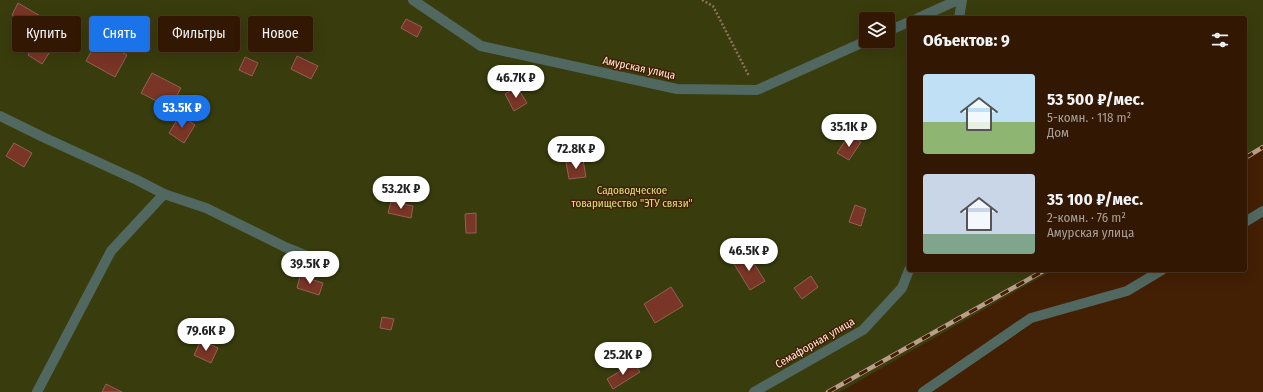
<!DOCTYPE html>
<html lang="ru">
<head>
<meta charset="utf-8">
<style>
	:root { --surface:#321703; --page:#3d2412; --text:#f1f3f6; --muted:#a89f9a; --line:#4d3625; --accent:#1a73e8 }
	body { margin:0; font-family:"Fira Sans Condensed",sans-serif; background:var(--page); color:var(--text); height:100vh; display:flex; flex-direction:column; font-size:15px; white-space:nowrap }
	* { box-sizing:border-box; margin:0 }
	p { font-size:13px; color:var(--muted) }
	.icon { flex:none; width:22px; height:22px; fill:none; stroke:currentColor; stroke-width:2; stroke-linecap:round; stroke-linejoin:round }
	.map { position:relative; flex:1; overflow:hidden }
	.panel { position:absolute; left:907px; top:16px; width:340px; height:256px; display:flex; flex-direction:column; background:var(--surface); border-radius:4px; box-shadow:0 4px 16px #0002,0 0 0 1px var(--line) }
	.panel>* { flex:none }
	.hud { position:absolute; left:12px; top:16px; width:380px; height:36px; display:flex; gap:8px }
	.tools { position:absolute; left:859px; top:12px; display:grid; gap:8px }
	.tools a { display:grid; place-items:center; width:36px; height:36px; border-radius:4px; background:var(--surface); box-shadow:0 4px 16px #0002,0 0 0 1px var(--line); font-size:20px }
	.price { position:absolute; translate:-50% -34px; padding:0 9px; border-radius:14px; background:#fff; color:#222; font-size:13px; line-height:26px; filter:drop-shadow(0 1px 2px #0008) }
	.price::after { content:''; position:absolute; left:50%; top:24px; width:12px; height:9px; margin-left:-6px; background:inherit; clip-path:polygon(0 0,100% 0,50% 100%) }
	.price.on { background:var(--accent); color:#fff }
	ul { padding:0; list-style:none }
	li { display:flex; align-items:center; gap:12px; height:100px; padding:0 16px }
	li span { display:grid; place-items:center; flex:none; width:112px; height:80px; border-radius:4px; color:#555 }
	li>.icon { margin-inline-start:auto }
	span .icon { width:48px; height:48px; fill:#fffc; stroke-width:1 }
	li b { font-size:17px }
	h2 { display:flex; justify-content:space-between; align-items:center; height:48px; padding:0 16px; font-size:17px }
	.chip { padding:0 14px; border-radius:4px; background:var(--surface); box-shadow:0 4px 16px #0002,0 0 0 1px var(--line); font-size:14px; line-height:36px }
	.chip.on { background:var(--accent); color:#fff }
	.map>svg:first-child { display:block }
	.green { fill:#393c0c; fill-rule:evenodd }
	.building { fill:#793526; stroke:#936256 }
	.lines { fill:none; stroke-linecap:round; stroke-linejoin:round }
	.path { stroke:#90715b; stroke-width:2.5; stroke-dasharray:2 2; stroke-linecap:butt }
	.lane { stroke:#516861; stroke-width:10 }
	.street { stroke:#516861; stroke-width:10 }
	.rail-casing { stroke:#ba9d8b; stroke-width:4.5 }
	.rail { stroke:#431f04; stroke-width:3; stroke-dasharray:9; stroke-linecap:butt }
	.labels { text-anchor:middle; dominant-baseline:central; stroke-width:3; stroke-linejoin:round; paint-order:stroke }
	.street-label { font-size:11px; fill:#ffe6d8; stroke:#431f04 }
	.park-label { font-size:11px; fill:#d9e37b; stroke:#431f04 }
</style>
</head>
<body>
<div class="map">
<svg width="1263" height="392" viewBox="0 0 1263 392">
	<rect width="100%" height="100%" fill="#431f04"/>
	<path class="green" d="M0,0h1263v150l-18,10v-142h-336v252h144l-213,122h-840zM866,19h22v22h-22z"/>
	<g class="building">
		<path d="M18,3l24,14 -6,11 -24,-13z"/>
		<path d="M406,19l16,8 -5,10 -16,-9z"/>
		<path d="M39,38l14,9 -11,17 -14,-9z"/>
		<path d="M98,39l29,16 -12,22 -29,-16z"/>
		<path d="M297,56l21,10 -7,13 -20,-10z"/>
		<path d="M245,57l13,6 -6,13 -13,-6z"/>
		<path d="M152,73l29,15 -11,20 -29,-15z"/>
		<path d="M517,87l10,16 -13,8 -9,-17z"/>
		<path d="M180,115l15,10 -11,18 -15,-10z"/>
		<path d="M849,135l12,7 -12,18 -12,-7z"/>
		<path d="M14,143l18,10 -8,14 -18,-11z"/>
		<path d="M583,160l3,17 -17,2 -3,-17z"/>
		<path d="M391,202l22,4 -2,12 -23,-5z"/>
		<path d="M855,205l11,4 -5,17 -12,-4z"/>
		<path d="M476,213v20h-10l-1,-19z"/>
		<path d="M748,254l17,27 -15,9 -16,-26z"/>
		<path d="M300,276l23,7 -4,12 -22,-7z"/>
		<path d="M811,276l7,11 -16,12 -8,-11z"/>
		<path d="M671,287l12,19 -28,17 -11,-19z"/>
		<path d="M382,317l12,2 -3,11 -11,-2z"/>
		<path d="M201,340l17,8 -7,15 -17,-8z"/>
		<path d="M634,363l6,9 -27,17 -6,-10z"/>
		<path d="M106,384l16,8h-20z"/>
	</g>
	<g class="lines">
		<path class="path" d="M702,0l11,6 36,70"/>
		<g class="lane">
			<path d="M0,116l45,22 92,42 27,14 42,14 79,39 37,15"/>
			<path d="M1245,222l18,-11"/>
			<path d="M37,392l74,-141 53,-57"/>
			<path d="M923,392l108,-74 96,-27 35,-21"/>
		</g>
		<g class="street">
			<path d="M413,0l68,46 196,43 80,1 109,-49"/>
			<path d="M918,18l40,-18"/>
			<path d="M959,18l3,-18"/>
			<path d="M888,31l21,-9"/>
			<path d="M754,392l109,-62 39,-42 7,-18"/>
		</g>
		<defs>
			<g id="rail">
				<path d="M1245,158l18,-11"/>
				<path d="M828,392l217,-122"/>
			</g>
		</defs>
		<use href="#rail" class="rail-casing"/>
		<use href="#rail" class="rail"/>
	</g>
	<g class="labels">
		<g class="street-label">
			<text transform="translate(639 68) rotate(12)">Амурская улица</text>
			<text transform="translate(815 343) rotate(-30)">Семафорная улица</text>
		</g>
		<g class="park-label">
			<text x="632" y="190">Садоводческое<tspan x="632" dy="13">товарищество "ЭТУ связи"</tspan></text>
		</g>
	</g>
</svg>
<div class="tools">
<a><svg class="icon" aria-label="layers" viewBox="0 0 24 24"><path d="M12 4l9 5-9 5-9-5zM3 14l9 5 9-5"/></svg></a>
</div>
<b class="price" style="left:516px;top:99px">46.7K ₽</b>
<b class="price on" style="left:182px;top:129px">53.5K ₽</b>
<b class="price" style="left:849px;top:148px">35.1K ₽</b>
<b class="price" style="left:576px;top:170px">72.8K ₽</b>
<b class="price" style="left:401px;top:210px">53.2K ₽</b>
<b class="price" style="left:749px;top:272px">46.5K ₽</b>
<b class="price" style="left:310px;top:285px">39.5K ₽</b>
<b class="price" style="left:206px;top:352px">79.6K ₽</b>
<b class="price" style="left:623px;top:376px">25.2K ₽</b>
<div class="hud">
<a class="chip">Купить</a>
<a class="chip on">Снять</a>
<a class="chip">Фильтры</a>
<a class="chip">Новое</a>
</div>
<section class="panel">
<h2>Объектов: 9<svg class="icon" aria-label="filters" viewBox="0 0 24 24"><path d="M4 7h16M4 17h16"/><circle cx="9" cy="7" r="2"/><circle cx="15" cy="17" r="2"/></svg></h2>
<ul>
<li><span style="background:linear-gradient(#bfe0f5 60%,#8fb573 0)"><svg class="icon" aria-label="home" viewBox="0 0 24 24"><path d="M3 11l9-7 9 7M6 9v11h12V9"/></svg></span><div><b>53 500 ₽/мес.</b><p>5-комн. · 118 m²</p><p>Дом</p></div></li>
<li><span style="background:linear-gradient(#c9d6e8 75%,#7fa58c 0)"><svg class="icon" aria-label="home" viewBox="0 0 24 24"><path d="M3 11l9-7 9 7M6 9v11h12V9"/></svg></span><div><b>35 100 ₽/мес.</b><p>2-комн. · 76 m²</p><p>Амурская улица</p></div></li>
</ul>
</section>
</div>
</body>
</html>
